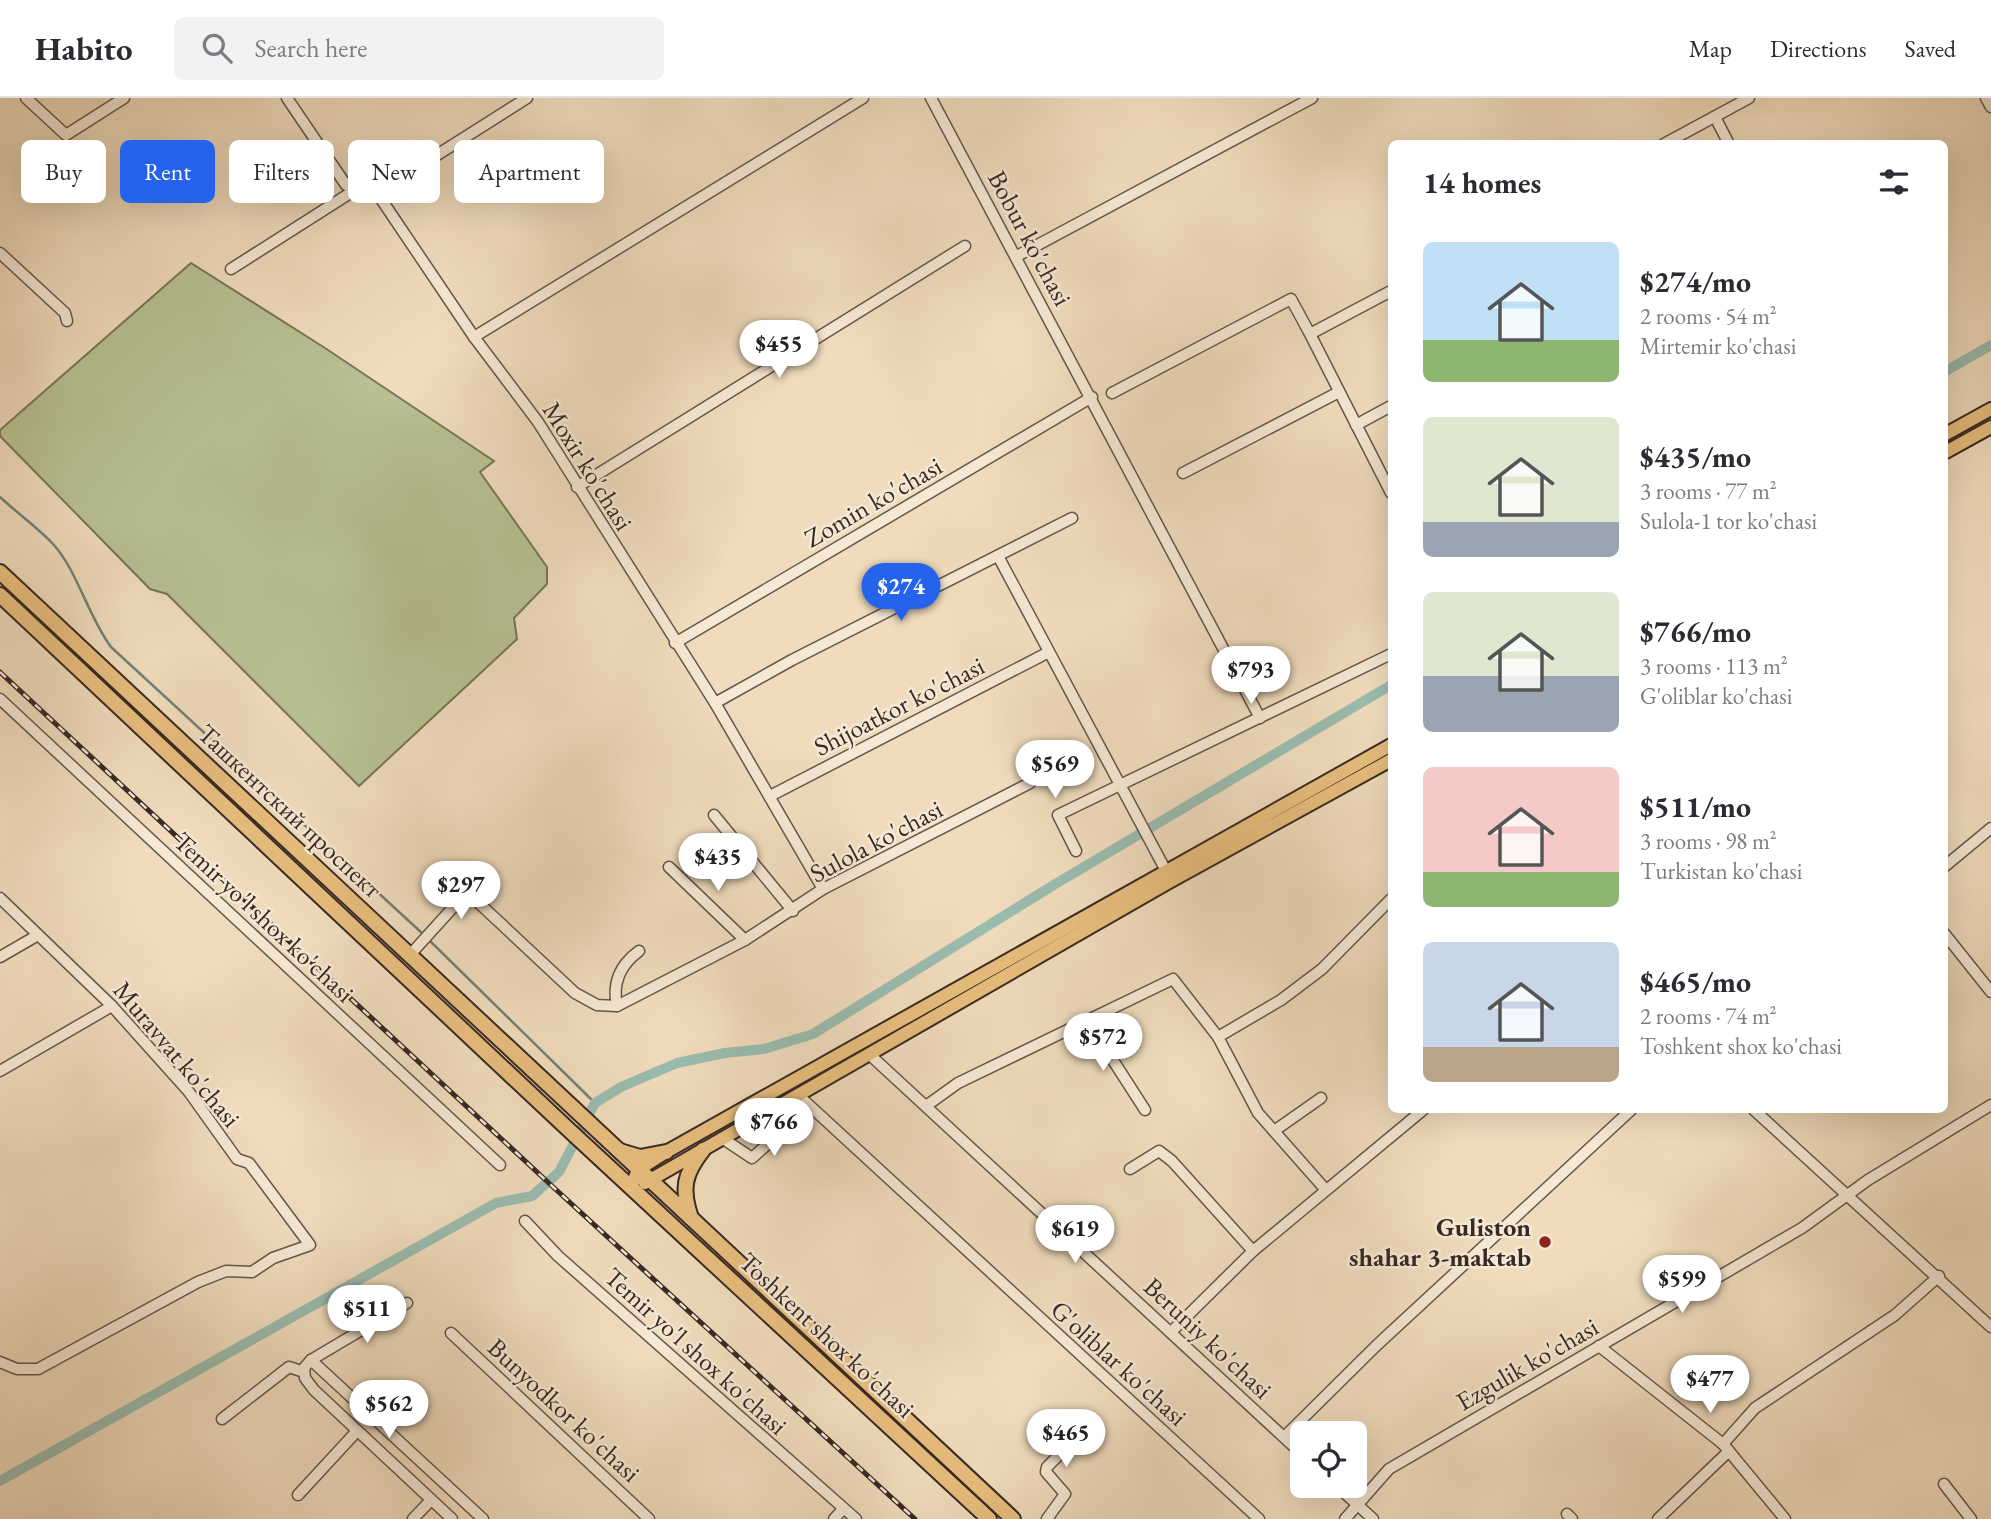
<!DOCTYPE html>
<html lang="en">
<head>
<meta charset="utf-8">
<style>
	:root { --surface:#fff; --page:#f2f2f3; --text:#2b2b33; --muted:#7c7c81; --line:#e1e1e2; --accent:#2563eb }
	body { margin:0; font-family:"EB Garamond",serif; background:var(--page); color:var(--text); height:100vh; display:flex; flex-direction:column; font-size:26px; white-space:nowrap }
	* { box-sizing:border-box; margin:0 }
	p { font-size:23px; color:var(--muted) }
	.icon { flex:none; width:38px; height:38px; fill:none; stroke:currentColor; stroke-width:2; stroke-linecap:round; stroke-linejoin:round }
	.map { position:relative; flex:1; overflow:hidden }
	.drawer { position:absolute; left:1388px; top:42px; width:560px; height:973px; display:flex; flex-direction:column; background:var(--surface); border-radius:10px; box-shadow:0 7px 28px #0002 }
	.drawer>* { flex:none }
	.hud { position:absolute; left:21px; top:42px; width:665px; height:63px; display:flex; gap:14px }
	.buttons { position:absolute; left:1290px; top:1323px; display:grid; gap:14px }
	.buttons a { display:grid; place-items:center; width:77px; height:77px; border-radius:10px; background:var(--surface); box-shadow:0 7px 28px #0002; font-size:35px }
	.price { position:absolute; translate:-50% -60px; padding:0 16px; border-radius:24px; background:#fff; color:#222; font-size:23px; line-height:46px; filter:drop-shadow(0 2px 4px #0008) }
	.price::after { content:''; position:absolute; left:50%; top:42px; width:21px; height:16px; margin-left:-10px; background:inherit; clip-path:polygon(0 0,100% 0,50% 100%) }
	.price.selected { background:var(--accent); color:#fff }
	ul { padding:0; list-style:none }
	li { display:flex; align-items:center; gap:21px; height:175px; padding:0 35px }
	li span { display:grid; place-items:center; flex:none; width:196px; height:140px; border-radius:10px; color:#555 }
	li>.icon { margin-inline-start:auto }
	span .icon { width:84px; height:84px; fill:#fffc; stroke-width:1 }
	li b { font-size:30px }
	h2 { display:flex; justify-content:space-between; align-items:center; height:84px; padding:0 35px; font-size:30px }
	.tag { padding:0 24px; border-radius:10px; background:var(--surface); box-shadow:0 7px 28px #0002; font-size:24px; line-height:63px }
	.tag.selected { background:var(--accent); color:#fff }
	header { display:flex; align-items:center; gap:42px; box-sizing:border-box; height:98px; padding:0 35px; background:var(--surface); border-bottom:2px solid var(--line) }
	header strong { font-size:33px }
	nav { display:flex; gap:38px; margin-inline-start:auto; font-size:24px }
	.search { width:490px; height:63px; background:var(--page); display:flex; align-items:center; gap:18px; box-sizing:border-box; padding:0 24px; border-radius:10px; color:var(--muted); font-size:26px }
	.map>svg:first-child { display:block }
	.green { fill:#b7c193; stroke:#77755b; stroke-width:2 }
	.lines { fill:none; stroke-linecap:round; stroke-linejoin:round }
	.stream { stroke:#728177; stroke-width:2.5 }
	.canal { stroke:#9abcaf; stroke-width:10 }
	.minor-casing { stroke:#65564a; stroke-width:13 }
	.major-casing { stroke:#372923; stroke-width:16 }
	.highway-casing { stroke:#372923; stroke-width:18 }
	.minor { stroke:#f5e8d4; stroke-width:10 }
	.major { stroke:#e8be7e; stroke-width:12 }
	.highway { stroke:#e8be7e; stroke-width:14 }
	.rail-casing { stroke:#372923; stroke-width:5 }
	.rail { stroke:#f5e8d4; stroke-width:2.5; stroke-dasharray:8; stroke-linecap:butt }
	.poi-dot { fill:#8f2418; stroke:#f5e8d4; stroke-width:2.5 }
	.labels { text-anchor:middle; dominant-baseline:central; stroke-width:5; stroke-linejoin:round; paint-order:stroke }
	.street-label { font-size:26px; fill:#372923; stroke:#f5e8d4 }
	.poi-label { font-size:26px; font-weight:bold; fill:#372923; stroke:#f5e8d4; text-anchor:end }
</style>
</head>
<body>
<header>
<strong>Habito</strong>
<div class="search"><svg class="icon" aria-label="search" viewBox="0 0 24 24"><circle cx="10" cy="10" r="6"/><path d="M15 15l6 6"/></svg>Search here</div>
<nav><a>Map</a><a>Directions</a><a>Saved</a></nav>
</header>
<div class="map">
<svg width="1991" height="1421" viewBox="0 0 1991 1421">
	<rect width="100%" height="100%" fill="#f0dcbd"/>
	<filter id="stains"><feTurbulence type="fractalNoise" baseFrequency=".00286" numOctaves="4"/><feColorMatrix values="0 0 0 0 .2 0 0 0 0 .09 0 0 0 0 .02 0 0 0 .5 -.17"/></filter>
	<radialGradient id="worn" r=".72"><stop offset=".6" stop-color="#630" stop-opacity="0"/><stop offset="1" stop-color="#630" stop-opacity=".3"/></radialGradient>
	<path class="green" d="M191,165l134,85 169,113 -14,11 67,95v17l-33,34 3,21 -158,147 -192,-192 -17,-5 -150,-153v-6z"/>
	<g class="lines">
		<g class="stream">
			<path d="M0,399c17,16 37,30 53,47 24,26 35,72 58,103l312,287"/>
			<path d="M428,841l167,164"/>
		</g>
		<g class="canal">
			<path d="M1944,274l47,-27"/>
			<path d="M0,1383l496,-278 36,-7 27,-24 36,-69 26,-16 56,-24 48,-10 39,-4 49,-15 239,-148 339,-201"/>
		</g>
		<defs>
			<g id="minor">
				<path d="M26,0l40,37 58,-37"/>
				<path d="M287,0l59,87 19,11 12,-3 97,144 64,85 177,281 108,186"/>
				<path d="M931,0l329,620"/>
				<path d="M1986,0l5,9"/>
				<path d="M1715,19l14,27"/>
				<path d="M1664,46l85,-46"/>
				<path d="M377,95l150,-95"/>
				<path d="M0,155l65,60 2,8"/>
				<path d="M1017,158l295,-158"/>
				<path d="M231,171l124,-79"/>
				<path d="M1310,236l81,159"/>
				<path d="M474,239l389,-239"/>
				<path d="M1112,295l179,-94 19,35 81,-43"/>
				<path d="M1356,327l35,-19"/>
				<path d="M1183,375l156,-81"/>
				<path d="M577,389l388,-241"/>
				<path d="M998,458l167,313"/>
				<path d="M675,545l417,-246"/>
				<path d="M0,601l500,466"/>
				<path d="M715,605l77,-43 280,-142"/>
				<path d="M770,698l277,-143"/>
				<path d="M714,717l79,96"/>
				<path d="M1076,753l-18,-36 333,-161"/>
				<path d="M669,769l76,73"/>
				<path d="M1944,769l47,-39"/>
				<path d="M0,800l112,108 77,86 48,67 12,4 61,82 -37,13 -21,14 -26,-1 -28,11 -160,87h-21l-17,-7"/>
				<path d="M1944,835l47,59"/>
				<path d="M409,858l58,-64 108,101 22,12 20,1 128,-66 78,-51 207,-106"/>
				<path d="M0,859l38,-22"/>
				<path d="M617,908c-5,-23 3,-41 22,-55"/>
				<path d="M1091,921l18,35 36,56"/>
				<path d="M1218,939l63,-37 41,-31 69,-70"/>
				<path d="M869,956l433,400"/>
				<path d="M0,973l112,-65"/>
				<path d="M798,997l461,424"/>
				<path d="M926,1008l32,-23 215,-104 45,58 40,76 67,76"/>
				<path d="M1754,1012l237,217"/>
				<path d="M1274,1033l47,-33"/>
				<path d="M722,1040l30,20 37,-33 -3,-23"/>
				<path d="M1130,1071l29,-18 13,10 81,90"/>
				<path d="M525,1123l33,35 298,263"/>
				<path d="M407,1205l-96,57 -7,8 1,10 9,12 138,129"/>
				<path d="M1171,1234l82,-81 170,-141"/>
				<path d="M451,1235l198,186"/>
				<path d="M1599,1248l124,98 62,75"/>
				<path d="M311,1262l172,159"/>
				<path d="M222,1321l67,-52 15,5"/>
				<path d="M1040,1325l25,26 -18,18 -1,5 19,22 -18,25"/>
				<path d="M1284,1339l93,-92 254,-235"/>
				<path d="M1723,1346l32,-36 140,-93 44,-39"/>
				<path d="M1944,1386l27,35"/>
				<path d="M1337,1388l36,33"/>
				<path d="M298,1397l59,-64"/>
				<path d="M1567,1416l5,5"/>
				<path d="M413,1421l18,-19"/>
				<path d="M834,1421l8,-9"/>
				<path d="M1345,1421l44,-50 413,-241 66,-48 123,-75"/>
				<path d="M1658,1421l71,-68"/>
			</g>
			<g id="major">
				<path d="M1944,337l47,-26"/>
				<path d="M1944,355l47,-26"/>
				<path d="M645,1085l524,-301 222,-122"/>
				<path d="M631,1089l7,-17 28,-18 725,-407"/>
			</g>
			<g id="highway">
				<path d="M0,474l1013,947"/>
				<path d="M0,497l569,535 420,389"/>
				<path d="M620,1053l20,6 26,-5"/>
				<path d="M691,1120c-10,-29 -7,-44 12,-68"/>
			</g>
		</defs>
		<use href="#minor" class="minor-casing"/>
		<use href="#major" class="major-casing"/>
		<use href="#highway" class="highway-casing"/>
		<use href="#minor" class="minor"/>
		<use href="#major" class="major"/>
		<use href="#highway" class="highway"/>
		<defs>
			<path id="rail" d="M0,574l552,514 363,333"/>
		</defs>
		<use href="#rail" class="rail-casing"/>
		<use href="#rail" class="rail"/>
	</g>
	<circle class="poi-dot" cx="1545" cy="1144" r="7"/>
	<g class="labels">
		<g class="street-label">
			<text transform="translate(1030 140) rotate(62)">Bobur ko'chasi</text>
			<text transform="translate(588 368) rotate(58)">Moxir ko'chasi</text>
			<text transform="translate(873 404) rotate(-30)">Zomin ko'chasi</text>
			<text transform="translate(899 608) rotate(-27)">Shijoatkor ko'chasi</text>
			<text transform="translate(290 713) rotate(43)">Ташкентский проспект</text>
			<text transform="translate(876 743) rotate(-28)">Sulola ko'chasi</text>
			<text transform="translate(264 819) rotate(43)">Temir yo'l shox ko'chasi</text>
			<text transform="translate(177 956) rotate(50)">Muravvat ko'chasi</text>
			<text transform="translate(827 1237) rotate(43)">Toshkent shox ko'chasi</text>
			<text transform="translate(1208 1240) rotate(43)">Beruniy ko'chasi</text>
			<text transform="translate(696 1253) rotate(42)">Temir yo'l shox ko'chasi</text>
			<text transform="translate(1119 1265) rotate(42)">G'oliblar ko'chasi</text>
			<text transform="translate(1527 1266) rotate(-30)">Ezgulik ko'chasi</text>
			<text transform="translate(564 1312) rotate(43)">Bunyodkor ko'chasi</text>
		</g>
		<g class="poi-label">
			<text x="1531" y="1129">Guliston<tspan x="1531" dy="30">shahar 3-maktab</tspan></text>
		</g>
	</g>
	<rect width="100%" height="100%" filter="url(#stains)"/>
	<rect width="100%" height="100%" fill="url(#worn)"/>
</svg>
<div class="buttons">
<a><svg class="icon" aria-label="locate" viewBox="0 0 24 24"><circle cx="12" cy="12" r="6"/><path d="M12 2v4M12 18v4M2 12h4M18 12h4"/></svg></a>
</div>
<b class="price" style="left:779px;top:282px">$455</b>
<b class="price selected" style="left:901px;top:525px">$274</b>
<b class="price" style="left:1251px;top:608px">$793</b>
<b class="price" style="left:1055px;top:702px">$569</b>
<b class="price" style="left:718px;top:795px">$435</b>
<b class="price" style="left:461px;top:823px">$297</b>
<b class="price" style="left:1103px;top:975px">$572</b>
<b class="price" style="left:774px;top:1060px">$766</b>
<b class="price" style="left:1075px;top:1167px">$619</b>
<b class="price" style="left:1682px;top:1217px">$599</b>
<b class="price" style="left:367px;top:1247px">$511</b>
<b class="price" style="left:1710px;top:1317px">$477</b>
<b class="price" style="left:389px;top:1342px">$562</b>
<b class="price" style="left:1066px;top:1371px">$465</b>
<div class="hud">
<a class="tag">Buy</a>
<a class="tag selected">Rent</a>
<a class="tag">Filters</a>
<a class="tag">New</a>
<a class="tag">Apartment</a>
</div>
<section class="drawer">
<h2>14 homes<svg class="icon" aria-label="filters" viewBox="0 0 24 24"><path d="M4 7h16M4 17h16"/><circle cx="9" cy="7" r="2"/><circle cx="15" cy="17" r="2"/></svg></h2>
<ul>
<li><span style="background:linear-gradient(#bfe0f5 70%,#8fb573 0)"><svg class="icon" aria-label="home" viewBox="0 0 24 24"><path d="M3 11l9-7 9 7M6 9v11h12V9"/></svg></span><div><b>$274/mo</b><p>2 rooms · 54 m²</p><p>Mirtemir ko'chasi</p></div></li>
<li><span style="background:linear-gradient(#dfe7d0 75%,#9aa5b1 0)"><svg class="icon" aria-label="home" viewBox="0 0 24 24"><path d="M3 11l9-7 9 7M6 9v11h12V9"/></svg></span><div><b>$435/mo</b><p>3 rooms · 77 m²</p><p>Sulola-1 tor ko'chasi</p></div></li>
<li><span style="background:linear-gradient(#dfe7d0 60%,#9aa5b1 0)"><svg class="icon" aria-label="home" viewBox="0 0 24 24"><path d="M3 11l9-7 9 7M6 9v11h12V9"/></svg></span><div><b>$766/mo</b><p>3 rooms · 113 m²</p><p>G'oliblar ko'chasi</p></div></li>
<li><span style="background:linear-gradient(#f6c9c9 75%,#8fb573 0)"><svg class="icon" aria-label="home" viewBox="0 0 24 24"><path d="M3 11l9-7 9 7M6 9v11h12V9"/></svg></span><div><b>$511/mo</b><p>3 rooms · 98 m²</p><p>Turkistan ko'chasi</p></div></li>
<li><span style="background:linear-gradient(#c9d6e8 75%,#b9a48a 0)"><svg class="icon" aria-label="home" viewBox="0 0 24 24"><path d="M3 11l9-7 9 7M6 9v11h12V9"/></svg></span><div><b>$465/mo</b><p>2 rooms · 74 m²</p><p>Toshkent shox ko'chasi</p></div></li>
</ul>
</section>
</div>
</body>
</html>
